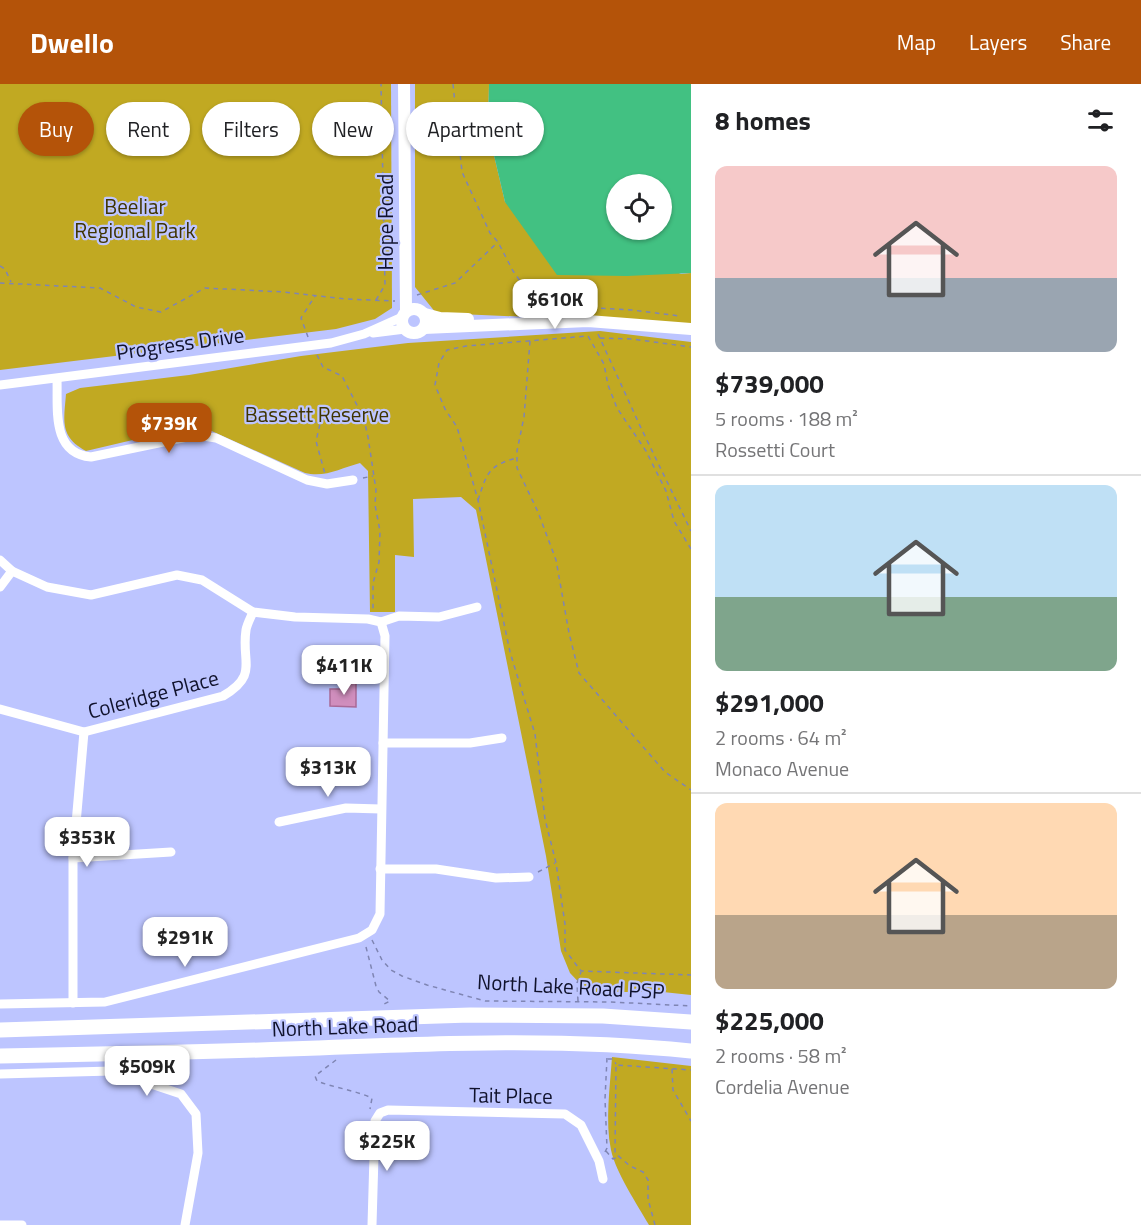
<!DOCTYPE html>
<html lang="en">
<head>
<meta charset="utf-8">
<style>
	:root { --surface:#fff; --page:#f6f6f6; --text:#202124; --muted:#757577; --line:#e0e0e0; --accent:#b45309 }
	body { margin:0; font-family:"Titillium Web",sans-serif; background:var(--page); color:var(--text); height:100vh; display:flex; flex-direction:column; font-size:22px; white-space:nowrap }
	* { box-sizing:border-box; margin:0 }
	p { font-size:20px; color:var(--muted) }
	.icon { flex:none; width:33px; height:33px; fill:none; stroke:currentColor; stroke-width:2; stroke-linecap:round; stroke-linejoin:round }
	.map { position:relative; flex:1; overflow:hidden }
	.details { display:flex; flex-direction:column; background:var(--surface); width:450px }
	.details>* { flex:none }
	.top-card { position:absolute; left:18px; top:18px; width:570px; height:54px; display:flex; gap:12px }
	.buttons { position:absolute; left:606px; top:90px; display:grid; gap:12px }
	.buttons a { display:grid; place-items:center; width:66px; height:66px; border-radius:50%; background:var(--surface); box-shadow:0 2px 4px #0004; font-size:30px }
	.price { position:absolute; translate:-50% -51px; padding:0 14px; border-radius:12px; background:#fff; color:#222; font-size:20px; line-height:39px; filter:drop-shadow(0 2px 3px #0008) }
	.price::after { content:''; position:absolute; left:50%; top:36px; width:18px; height:14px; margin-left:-9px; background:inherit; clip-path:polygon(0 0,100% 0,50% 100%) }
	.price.on { background:var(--accent); color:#fff }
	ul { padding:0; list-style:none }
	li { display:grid; align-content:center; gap:12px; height:318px; padding:0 24px }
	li+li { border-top:2px solid var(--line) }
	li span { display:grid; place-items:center; height:186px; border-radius:12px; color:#555 }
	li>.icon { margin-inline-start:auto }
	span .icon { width:108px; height:108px; fill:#fffc; stroke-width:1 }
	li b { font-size:26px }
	h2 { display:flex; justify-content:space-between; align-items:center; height:72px; padding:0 24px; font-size:26px }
	.pill { padding:0 21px; border-radius:27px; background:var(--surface); box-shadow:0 2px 4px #0004; font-size:21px; line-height:54px }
	.pill.on { background:var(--accent); color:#fff }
	header { display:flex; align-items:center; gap:36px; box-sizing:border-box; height:84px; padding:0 30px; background:var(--accent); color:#fff }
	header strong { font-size:28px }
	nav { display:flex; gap:33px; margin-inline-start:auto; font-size:21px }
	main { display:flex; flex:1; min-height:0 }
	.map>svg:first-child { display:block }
	.green { fill:#c1a922 }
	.water { fill:#42c182; fill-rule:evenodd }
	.building { fill:#d08ebd; stroke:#a96997; stroke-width:1.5 }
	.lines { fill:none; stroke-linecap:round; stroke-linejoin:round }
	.path { stroke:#7f85b3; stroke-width:1.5; stroke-dasharray:4.5 4.5; stroke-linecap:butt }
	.minor { stroke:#fff; stroke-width:9 }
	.tertiary { stroke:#fff; stroke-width:12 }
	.primary { stroke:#fff; stroke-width:15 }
	.labels { text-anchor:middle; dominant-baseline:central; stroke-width:4.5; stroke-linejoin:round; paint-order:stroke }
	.park-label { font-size:21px; fill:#3f3400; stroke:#bdc5ff }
	.street-label { font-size:21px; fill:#10122c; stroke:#bdc5ff }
</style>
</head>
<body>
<header>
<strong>Dwello</strong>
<nav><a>Map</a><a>Layers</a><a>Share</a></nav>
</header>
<main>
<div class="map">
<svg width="691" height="1141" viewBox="0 0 691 1141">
	<rect width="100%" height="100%" fill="#bdc5ff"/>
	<g class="green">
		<path d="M0,0h391l1,224 -17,11 -39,10 -336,41z"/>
		<path d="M415,0h74l-1,46 17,72 176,72 10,-1v51l-255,-11 -21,-26z"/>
		<path d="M600,247l91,11v653l-28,-3h-75l-18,-19 -9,-22 -15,-95 -70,-346 -15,-13 -48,2 1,58 -19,-2v57h-25l-2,-141 -8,-8c-19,5 -35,15 -55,10l-100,-45 -34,3 -85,20c-27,-14 -22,-31 -20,-57l14,-6 109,-13 112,-19 107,-13z"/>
		<path d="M612,973l79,9v159h-42c-12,-21 -33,-52 -38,-75 -6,-29 -1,-63 1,-93z"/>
	</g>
	<path class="water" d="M489,0h202v189l-64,3 -70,-1 -52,-73 -17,-72zM616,100h46v46h-46z"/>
	<path class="building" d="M346,599h10v24l-26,-1v-17h16z"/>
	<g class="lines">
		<g class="path">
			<path d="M453,0l9,88 28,61 8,9 15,29 23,32 15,6 28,-2 53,3 48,6"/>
			<path d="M0,182l5,3 6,13"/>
			<path d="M0,199l100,5 36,19 25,5 44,-24 79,4 61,7 50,2"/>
			<path d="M417,211l38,-12 43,-41"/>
			<path d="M376,216l9,-15 -4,-201"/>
			<path d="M598,250l43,94 50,103"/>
			<path d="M308,253l-7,-19 14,-22"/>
			<path d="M600,254l32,1 59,8"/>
			<path d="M530,257l-6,76 -7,34v17l21,44 18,48 13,73 10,40 86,99 26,18"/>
			<path d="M317,271l6,12 19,9 22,43 4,18 8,53 -1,15 5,26 -1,31 -6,21v27"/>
			<path d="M295,331l25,9 -4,17 9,33"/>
			<path d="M363,394l10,-2"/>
			<path d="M478,416c9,-27 10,-34 38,-42"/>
			<path d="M691,465l-17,-28 -8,-30 -20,-40 -29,-43 -9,-23 -4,-21 -16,-28 -122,10 -19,4 -8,13 -4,22 10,24 12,18 21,73 32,152 25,82 10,85 11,44 9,61v26l16,21 110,4"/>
			<path d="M538,788l17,-9"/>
			<path d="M372,856l10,20 9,10 11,6 25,9 58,16 126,1 80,4"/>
			<path d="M366,863l10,39 3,6 11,9 -8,4"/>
			<path d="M578,917l-1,-18 4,-11"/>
			<path d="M608,975h5l3,5"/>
			<path d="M336,976l-21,16 2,5c18,7 37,9 55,17l-2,11"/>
			<path d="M672,985l1,21 18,31"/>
			<path d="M606,1067l7,8 5,-2"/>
			<path d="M605,1068l2,-4 -2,-49 2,-41"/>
			<path d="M655,1141l-7,-26v-19l-5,-8 -13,-6 -15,-13 1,-88 75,5"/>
		</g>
		<g class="minor">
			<path d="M373,249l32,-4"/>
			<path d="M57,295c1,30 -6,74 34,78l106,-22 19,3 91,42 20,4 26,-4"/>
			<path d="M0,301l331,-42 33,-9 38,-17"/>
			<path d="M0,476l12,11 35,16 44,8 86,-20 25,5 51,32 42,5 73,2 13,3 4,14 -5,278 -8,16 -13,8 -254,64 -105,2"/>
			<path d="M0,503l12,-16"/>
			<path d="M381,538l18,-6 40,1 38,-10"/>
			<path d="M0,625l84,23 139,-36c36,-21 18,-34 23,-66 1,-6 5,-13 7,-18"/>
			<path d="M383,659h87l32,-5"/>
			<path d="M279,738l67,-14 35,1"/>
			<path d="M73,774l98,-6"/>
			<path d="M380,785h56l60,9 33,-1"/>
			<path d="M73,919v-145l11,-126"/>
			<path d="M0,990l112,-3 69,23 15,20 2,39 -13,72"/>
			<path d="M0,1141h22"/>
			<path d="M372,1141l3,-104 5,-8 8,-3 177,4 16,11 18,36 4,18"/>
		</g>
		<g class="tertiary">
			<path d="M404,0l2,227"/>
			<circle cx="414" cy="237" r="12"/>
			<path d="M425,230l15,4 28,1"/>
			<path d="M424,244l164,-7 103,8"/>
		</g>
		<g class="primary">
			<path d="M0,946l470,-15 133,1 88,6"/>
			<path d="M0,972c106,-2 212,-4 318,-8 125,-5 249,-10 373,3"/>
		</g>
	</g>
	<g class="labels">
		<g class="park-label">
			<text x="135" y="122">Beeliar<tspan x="135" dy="24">Regional Park</tspan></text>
			<text x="317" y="330">Bassett Reserve</text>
		</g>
		<g class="street-label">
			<text transform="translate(385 138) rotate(-90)">Hope Road</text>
			<text transform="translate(180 259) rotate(-8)">Progress Drive</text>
			<text transform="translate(153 610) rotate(-15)">Coleridge Place</text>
			<text transform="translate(571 902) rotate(3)">North Lake Road PSP</text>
			<text transform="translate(345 942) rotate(-2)">North Lake Road</text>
			<text transform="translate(511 1011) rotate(1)">Tait Place</text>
		</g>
	</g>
</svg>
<div class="buttons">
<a><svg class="icon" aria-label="locate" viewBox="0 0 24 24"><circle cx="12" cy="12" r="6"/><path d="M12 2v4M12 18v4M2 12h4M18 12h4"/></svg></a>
</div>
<b class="price" style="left:555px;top:246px">$610K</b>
<b class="price on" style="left:169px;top:370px">$739K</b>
<b class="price" style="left:344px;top:612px">$411K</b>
<b class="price" style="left:328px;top:714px">$313K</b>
<b class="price" style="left:87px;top:784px">$353K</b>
<b class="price" style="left:185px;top:884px">$291K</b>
<b class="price" style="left:147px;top:1013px">$509K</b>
<b class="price" style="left:387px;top:1088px">$225K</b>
<div class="top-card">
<a class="pill on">Buy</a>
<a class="pill">Rent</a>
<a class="pill">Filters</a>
<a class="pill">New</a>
<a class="pill">Apartment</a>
</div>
</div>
<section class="details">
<h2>8 homes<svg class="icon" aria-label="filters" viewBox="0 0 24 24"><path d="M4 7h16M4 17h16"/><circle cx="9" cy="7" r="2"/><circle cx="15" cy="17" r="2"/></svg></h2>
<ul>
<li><span style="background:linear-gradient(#f6c9c9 60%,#9aa5b1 0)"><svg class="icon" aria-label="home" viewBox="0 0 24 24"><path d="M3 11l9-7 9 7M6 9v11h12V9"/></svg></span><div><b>$739,000</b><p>5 rooms · 188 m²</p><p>Rossetti Court</p></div></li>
<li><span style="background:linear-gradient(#bfe0f5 60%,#7fa58c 0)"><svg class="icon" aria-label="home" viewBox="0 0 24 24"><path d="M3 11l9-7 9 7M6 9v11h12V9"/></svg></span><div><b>$291,000</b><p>2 rooms · 64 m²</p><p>Monaco Avenue</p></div></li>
<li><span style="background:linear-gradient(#ffd9b3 60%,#b9a48a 0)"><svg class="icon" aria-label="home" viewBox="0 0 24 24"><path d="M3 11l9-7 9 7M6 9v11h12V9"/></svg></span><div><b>$225,000</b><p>2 rooms · 58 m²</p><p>Cordelia Avenue</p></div></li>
</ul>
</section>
</main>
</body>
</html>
